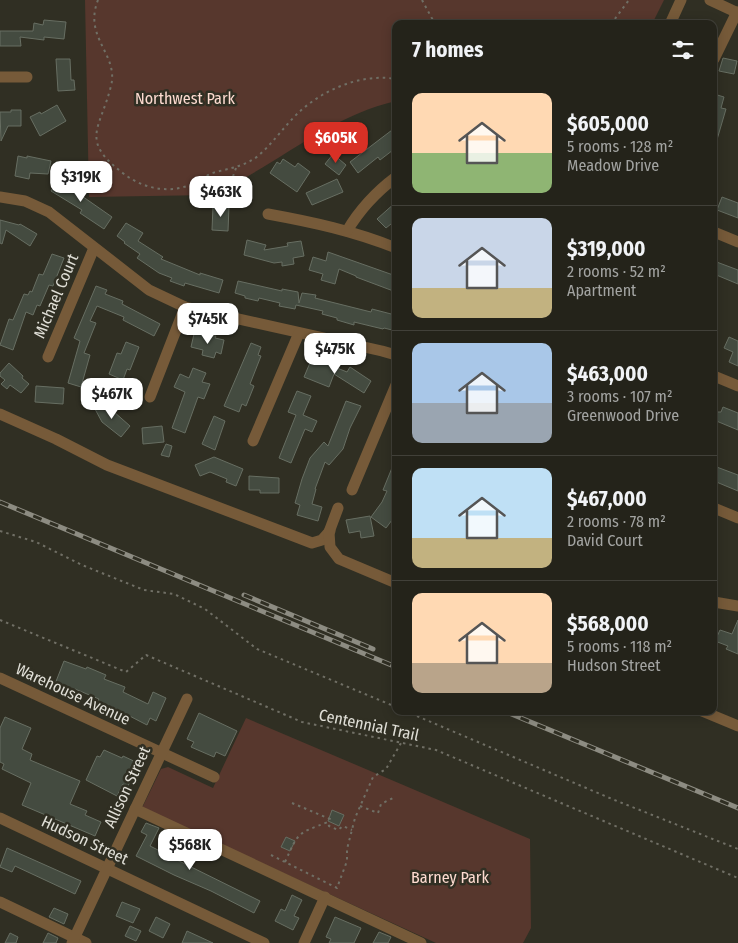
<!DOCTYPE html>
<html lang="en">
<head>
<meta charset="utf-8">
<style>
	:root { --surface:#24231a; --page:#302f27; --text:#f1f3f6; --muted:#a3a4a2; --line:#414039; --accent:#d93025 }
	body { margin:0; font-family:"Fira Sans Condensed",sans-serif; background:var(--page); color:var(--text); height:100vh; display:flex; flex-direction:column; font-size:19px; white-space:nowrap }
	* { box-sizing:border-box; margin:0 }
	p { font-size:16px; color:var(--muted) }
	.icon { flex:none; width:28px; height:28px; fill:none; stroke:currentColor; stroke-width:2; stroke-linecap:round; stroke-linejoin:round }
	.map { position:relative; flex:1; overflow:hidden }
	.sheet { position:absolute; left:392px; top:20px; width:325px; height:695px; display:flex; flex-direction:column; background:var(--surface); border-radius:10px; box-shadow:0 2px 12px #0003,0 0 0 1px var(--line) }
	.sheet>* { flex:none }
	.price { position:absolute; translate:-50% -42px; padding:0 11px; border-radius:10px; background:#fff; color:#222; font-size:16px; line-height:32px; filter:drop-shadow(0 1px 2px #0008) }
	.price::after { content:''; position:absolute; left:50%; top:30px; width:15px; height:11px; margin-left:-8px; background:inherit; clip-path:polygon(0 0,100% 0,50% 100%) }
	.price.active { background:var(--accent); color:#fff }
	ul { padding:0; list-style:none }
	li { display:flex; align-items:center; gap:15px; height:125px; padding:0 20px }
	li+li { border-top:1px solid var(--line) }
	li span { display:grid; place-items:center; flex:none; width:140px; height:100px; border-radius:10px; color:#555 }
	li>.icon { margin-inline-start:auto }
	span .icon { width:60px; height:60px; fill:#fffc; stroke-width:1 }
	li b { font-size:21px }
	h2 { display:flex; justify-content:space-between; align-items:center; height:60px; padding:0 20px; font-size:21px }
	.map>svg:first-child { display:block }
	.green { fill:#57372d }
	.building { fill:#444b40; stroke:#676e62 }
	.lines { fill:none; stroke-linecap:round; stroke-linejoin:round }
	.path { stroke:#706f65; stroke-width:2; stroke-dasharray:2.5 4; stroke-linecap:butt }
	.minor { stroke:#765a39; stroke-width:11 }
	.rail-casing { stroke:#8d8c82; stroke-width:5 }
	.rail { stroke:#302f23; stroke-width:3; stroke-dasharray:9; stroke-linecap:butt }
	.labels { text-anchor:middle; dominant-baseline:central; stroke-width:5; stroke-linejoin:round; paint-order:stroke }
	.park-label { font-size:16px; fill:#fddbd0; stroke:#302f23 }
	.street-label { font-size:16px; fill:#e0dfd7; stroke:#302f23 }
</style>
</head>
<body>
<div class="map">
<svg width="738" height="943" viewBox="0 0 738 943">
	<rect width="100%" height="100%" fill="#302f23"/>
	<g class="green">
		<path d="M85,0h579l-12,24h-256v77c-67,15 -123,67 -185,94l-122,2z"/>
		<path d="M246,718l284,121 1,89 -8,15h-87l-294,-135 19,-39 7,-2 45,21z"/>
	</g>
	<g class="building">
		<path d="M44,20l22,2 -2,17 -20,-2v3l-24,-3 1,9h-21v-15h33l1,-8 9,2z"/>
		<path d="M723,58l14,3 -3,13 -15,-3z"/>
		<path d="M56,59h14l1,21h3l1,10 -17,1z"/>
		<path d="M714,94l10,3 -3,11 5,1 -10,34h-2z"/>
		<path d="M57,105l9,16 -26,15 -10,-19 10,-5 1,2z"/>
		<path d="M11,110h10v16h-13l-7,15 -1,-29h11z"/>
		<path d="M396,127v18l-4,3 1,2 -13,10 -2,-3 -20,16 -8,-11z"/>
		<path d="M333,154l13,11 -7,10 -14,-11z"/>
		<path d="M18,156l9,2v-2l24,5 -3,13 -18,-1 -1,6 -14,-3z"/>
		<path d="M283,159l12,8 3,-4 12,9 -13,20 -27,-19 7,-11 3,2z"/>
		<path d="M59,178l14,8 -1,2 8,5 -1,1 33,23 -8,12 -24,-16 2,-3 -31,-19z"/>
		<path d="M337,179l6,13 -31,13 -6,-12z"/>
		<path d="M722,197l16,6v15l-21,-8z"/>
		<path d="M396,202v18l-10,8 -9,-9z"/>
		<path d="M213,206h16l-1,25 -16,-1z"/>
		<path d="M0,220l19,5 1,-1 17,10 -7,12 -24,-16 -4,14 -2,-1z"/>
		<path d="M126,223l17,10 -5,8 25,16 -2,2 39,16v-2l23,7 -4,13 -34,-10 -1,3 -14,-5 2,-3 -13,-5 -22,-15 3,-4 -16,-11 1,-1 -8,-6z"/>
		<path d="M247,240l19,5 -2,5 24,-4 -1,-3 14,-2 3,15 -11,2 1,6 -12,2v-4l-8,1 -30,-8z"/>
		<path d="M328,252l68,24v16l-40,-15v-1l-17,-7 -4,15 -14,-4 2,-6 -14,-4 4,-13 13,4z"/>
		<path d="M52,254l12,4 -11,28 -4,-1 -9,21 -3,-1 -4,10 -7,-3 -13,38 -13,-5 9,-26 4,1 11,-26 4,1 2,-4 2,1 7,-18 4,1z"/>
		<path d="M714,261l24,9v14l-24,-10z"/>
		<path d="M238,281l44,10v-2l16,3 1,11 3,-10 14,2 -1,3 56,14 1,-3 23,6 -3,15 -8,-2 -1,1 -29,-7v3l-17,-5v-2l-15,-4 1,-3 -27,-6 -1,4 -16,-3 1,-3 -21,-5 -1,3 -13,-3v-2l-10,-3z"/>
		<path d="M96,286l11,4 -2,4 18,7 -1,3 38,20 -6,12 -31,-16 1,-3 -27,-11 -7,15 6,2 -12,30 6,2 -9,32 -13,-4 12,-42 -6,-3z"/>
		<path d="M194,334l22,2 -1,2 9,2 -3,14 -5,-2 -2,6 -12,-3 1,-5 -12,-3z"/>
		<path d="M729,337l9,4v25l-9,-4 4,-10 -9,-4z"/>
		<path d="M126,342l13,5 -9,23 -3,-1 -4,11 -14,-6 8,-21 4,1z"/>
		<path d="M251,343l10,4 -3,8 3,1 -11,28 4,2 -8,20 -4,-2 -3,8 -15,-6z"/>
		<path d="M312,358l35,14 3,-5 21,14 -7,12 -30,-19 -5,13 -25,-10z"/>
		<path d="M9,363l14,13 -1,2 7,6 -8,9 -11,-8 -3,4 -6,-5 4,-4 -5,-4v-3z"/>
		<path d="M193,368l13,5 -4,9 8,2 -6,15 -6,-2 -13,36 -13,-5 13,-36 -11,-5 6,-13 9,4z"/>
		<path d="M36,386l28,2 -1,16 -28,-2z"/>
		<path d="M297,391l14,5 -8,19 14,6 -5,11 -7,-3 -14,34 -12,-5 17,-43 -8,-3z"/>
		<path d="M346,401l15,5 -11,22 -7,21 -14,16 -4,-3 -10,27h1l-4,15 10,3 -4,14 -21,-6 3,-10 -5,-2 7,-24 8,-21 14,-16 4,4z"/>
		<path d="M108,402l5,9 17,15 -9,11 -19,-15 -7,-13z"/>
		<path d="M723,407l15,6v17l-24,-10v-8h7z"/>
		<path d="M214,416l11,5 -10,29 -13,-6z"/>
		<path d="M162,426l2,16 -21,2 -1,-16z"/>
		<path d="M166,444l6,2 -3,11 -8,-2z"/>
		<path d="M214,457l29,12 -7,17 -10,-4 1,-3 -17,-7 -10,4 -5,-11z"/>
		<path d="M396,458v48l-3,8 2,2 -9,12 -15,-11 11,-15 5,-11 -4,-1z"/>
		<path d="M714,466l24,9v16l-24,-10z"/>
		<path d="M249,476l30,2v15h-19v-3h-11z"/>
		<path d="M370,516l4,20 -13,2 -1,-7 -11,2 -3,-13z"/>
		<path d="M738,620v34l-12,-5 2,-3 -13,-5 5,-11 12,4z"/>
		<path d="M64,661l22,8 1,-2 19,8 -2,4 21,8 -2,5 25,12 5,-12 13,6 -10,23 -6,-3 -3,7 -31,-16 -19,-7 2,-3 -24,-10 -1,2 -19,-7z"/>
		<path d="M199,713l38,18 -12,25 -9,-4 -2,5 -23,-10 3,-5 -7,-3z"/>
		<path d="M5,717l26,11 -9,21 10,5 -2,6 50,21 -10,23 17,7 -2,4 16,7 -6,14 -73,-31 9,-22 -29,-14 2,-5 -4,-2v-34z"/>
		<path d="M104,750l18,8 1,-2 15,7 -10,23 -5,-2 -6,12 -31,-16 11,-24 3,1z"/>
		<path d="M332,810l12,5 -5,11 -11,-5z"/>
		<path d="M146,823l13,5 -9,18 14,7 5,-13 11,4 -7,14 87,43 -6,12 -43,-22 -37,-16 -38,-19 11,-21 -6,-3z"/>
		<path d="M286,837l9,4 -5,10 -9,-4z"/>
		<path d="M7,848l74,33 -6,13 -60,-28 -3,6 -12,-5z"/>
		<path d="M292,895l10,5 -8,16 5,2 -6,12 -18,-9 6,-12 4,2z"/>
		<path d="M122,902l18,7 -7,14 -17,-7z"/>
		<path d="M54,908l14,6 -4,10 -15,-7z"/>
		<path d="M156,917l14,7 -7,14 -14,-7z"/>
		<path d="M335,917l26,11 -7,15h-25l2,-4 -5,-2z"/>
		<path d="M130,926l11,5 -5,10 -11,-5z"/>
		<path d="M187,931l26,12h-31z"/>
		<path d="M379,932l12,5 -3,6h-15z"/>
		<path d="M10,933l8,4 -2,6h-11z"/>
		<path d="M48,933l10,5 -2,5h-13z"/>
	</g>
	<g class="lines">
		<g class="path">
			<path d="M98,0c-15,38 21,54 13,86 -11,44 -32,54 13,88 20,15 46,20 68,10 8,-4 16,-10 24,-12 15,-4 29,-6 42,-16 14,-12 25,-28 39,-42 25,-24 64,-41 99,-35"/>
			<path d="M422,0l13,24"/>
			<path d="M611,24l18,-24"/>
			<path d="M236,168l-5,14 1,9 18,9"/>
			<path d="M0,531l36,11 46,23 62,25 30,4 31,15 52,40 139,58"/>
			<path d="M0,620l126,52 20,-17 156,67 134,28 302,128"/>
			<path d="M405,711l207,88 126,50"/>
			<path d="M292,803l38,16 -2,3"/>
			<path d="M360,806l18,7 3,-9 12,-6"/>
			<path d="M271,855l66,33 10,-27v-12l8,-31 18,-41 13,-8 15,-26"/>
			<path d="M285,862c14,-31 12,-28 43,-40l1,4 9,4 5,-4 9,4"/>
		</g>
		<g class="minor">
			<path d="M710,0l28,13"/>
			<path d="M670,24l11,-24"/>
			<path d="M714,59l23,-47"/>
			<path d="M0,77h27"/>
			<path d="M0,197l25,4 24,11 100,78 36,17 197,44 14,4"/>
			<path d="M268,214c44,8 86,17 128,34"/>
			<path d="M347,231c13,-22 29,-39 49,-54"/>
			<path d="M714,232l24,10"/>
			<path d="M48,357l46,-109"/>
			<path d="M714,376l24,10"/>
			<path d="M150,397l35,-90"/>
			<path d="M0,414l56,25 51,26 205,78 10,-3 8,-9"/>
			<path d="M253,441l46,-108"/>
			<path d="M352,490l44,-105"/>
			<path d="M338,508l-9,24 1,15 9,12 57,24"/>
			<path d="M714,508l24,10"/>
			<path d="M714,602l24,4"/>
			<path d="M0,678l214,99"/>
			<path d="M702,711l36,15"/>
			<path d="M135,809l286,134"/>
			<path d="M0,818l264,125"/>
			<path d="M0,902l86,41"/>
			<path d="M72,943l115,-244"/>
			<path d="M304,943l21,-46"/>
		</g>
		<defs>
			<g id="rail">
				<path d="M0,502l396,165"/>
				<path d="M244,595l129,54"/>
				<path d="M504,711l234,97"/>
			</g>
		</defs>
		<use href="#rail" class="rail-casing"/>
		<use href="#rail" class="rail"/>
	</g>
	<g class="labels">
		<g class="park-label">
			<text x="185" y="98">Northwest Park</text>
			<text x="450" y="877">Barney Park</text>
		</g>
		<g class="street-label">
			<text transform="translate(56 296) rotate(-67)">Michael Court</text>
			<text transform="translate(73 694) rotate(25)">Warehouse Avenue</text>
			<text transform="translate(369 725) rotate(12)">Centennial Trail</text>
			<text transform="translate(127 787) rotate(-65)">Allison Street</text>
			<text transform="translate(85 840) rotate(25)">Hudson Street</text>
		</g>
	</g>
</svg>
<b class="price active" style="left:336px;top:164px">$605K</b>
<b class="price" style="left:81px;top:203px">$319K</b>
<b class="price" style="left:221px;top:218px">$463K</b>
<b class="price" style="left:208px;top:345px">$745K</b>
<b class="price" style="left:335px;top:375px">$475K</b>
<b class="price" style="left:112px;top:420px">$467K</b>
<b class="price" style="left:190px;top:871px">$568K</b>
<section class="sheet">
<h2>7 homes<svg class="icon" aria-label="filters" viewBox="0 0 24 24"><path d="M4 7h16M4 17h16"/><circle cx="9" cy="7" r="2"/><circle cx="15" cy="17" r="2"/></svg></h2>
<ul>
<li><span style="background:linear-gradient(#ffd9b3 60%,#8fb573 0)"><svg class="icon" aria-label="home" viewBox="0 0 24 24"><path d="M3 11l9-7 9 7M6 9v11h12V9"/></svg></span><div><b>$605,000</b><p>5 rooms · 128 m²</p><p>Meadow Drive</p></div></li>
<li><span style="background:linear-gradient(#c9d6e8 70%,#c2b280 0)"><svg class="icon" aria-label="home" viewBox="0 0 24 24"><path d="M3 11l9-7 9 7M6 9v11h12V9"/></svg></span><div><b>$319,000</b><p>2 rooms · 52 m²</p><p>Apartment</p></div></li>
<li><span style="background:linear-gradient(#a9c7e8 60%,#9aa5b1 0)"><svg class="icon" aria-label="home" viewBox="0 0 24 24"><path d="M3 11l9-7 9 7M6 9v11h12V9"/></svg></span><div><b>$463,000</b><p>3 rooms · 107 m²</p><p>Greenwood Drive</p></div></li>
<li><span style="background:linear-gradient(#bfe0f5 70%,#c2b280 0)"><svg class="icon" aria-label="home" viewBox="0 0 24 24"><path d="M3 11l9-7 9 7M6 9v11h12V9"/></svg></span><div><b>$467,000</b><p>2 rooms · 78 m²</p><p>David Court</p></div></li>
<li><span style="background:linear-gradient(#ffd9b3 70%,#b9a48a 0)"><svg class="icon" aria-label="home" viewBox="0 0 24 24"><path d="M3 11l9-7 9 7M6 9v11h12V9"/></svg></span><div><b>$568,000</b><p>5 rooms · 118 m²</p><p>Hudson Street</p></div></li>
</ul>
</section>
</div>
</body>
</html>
